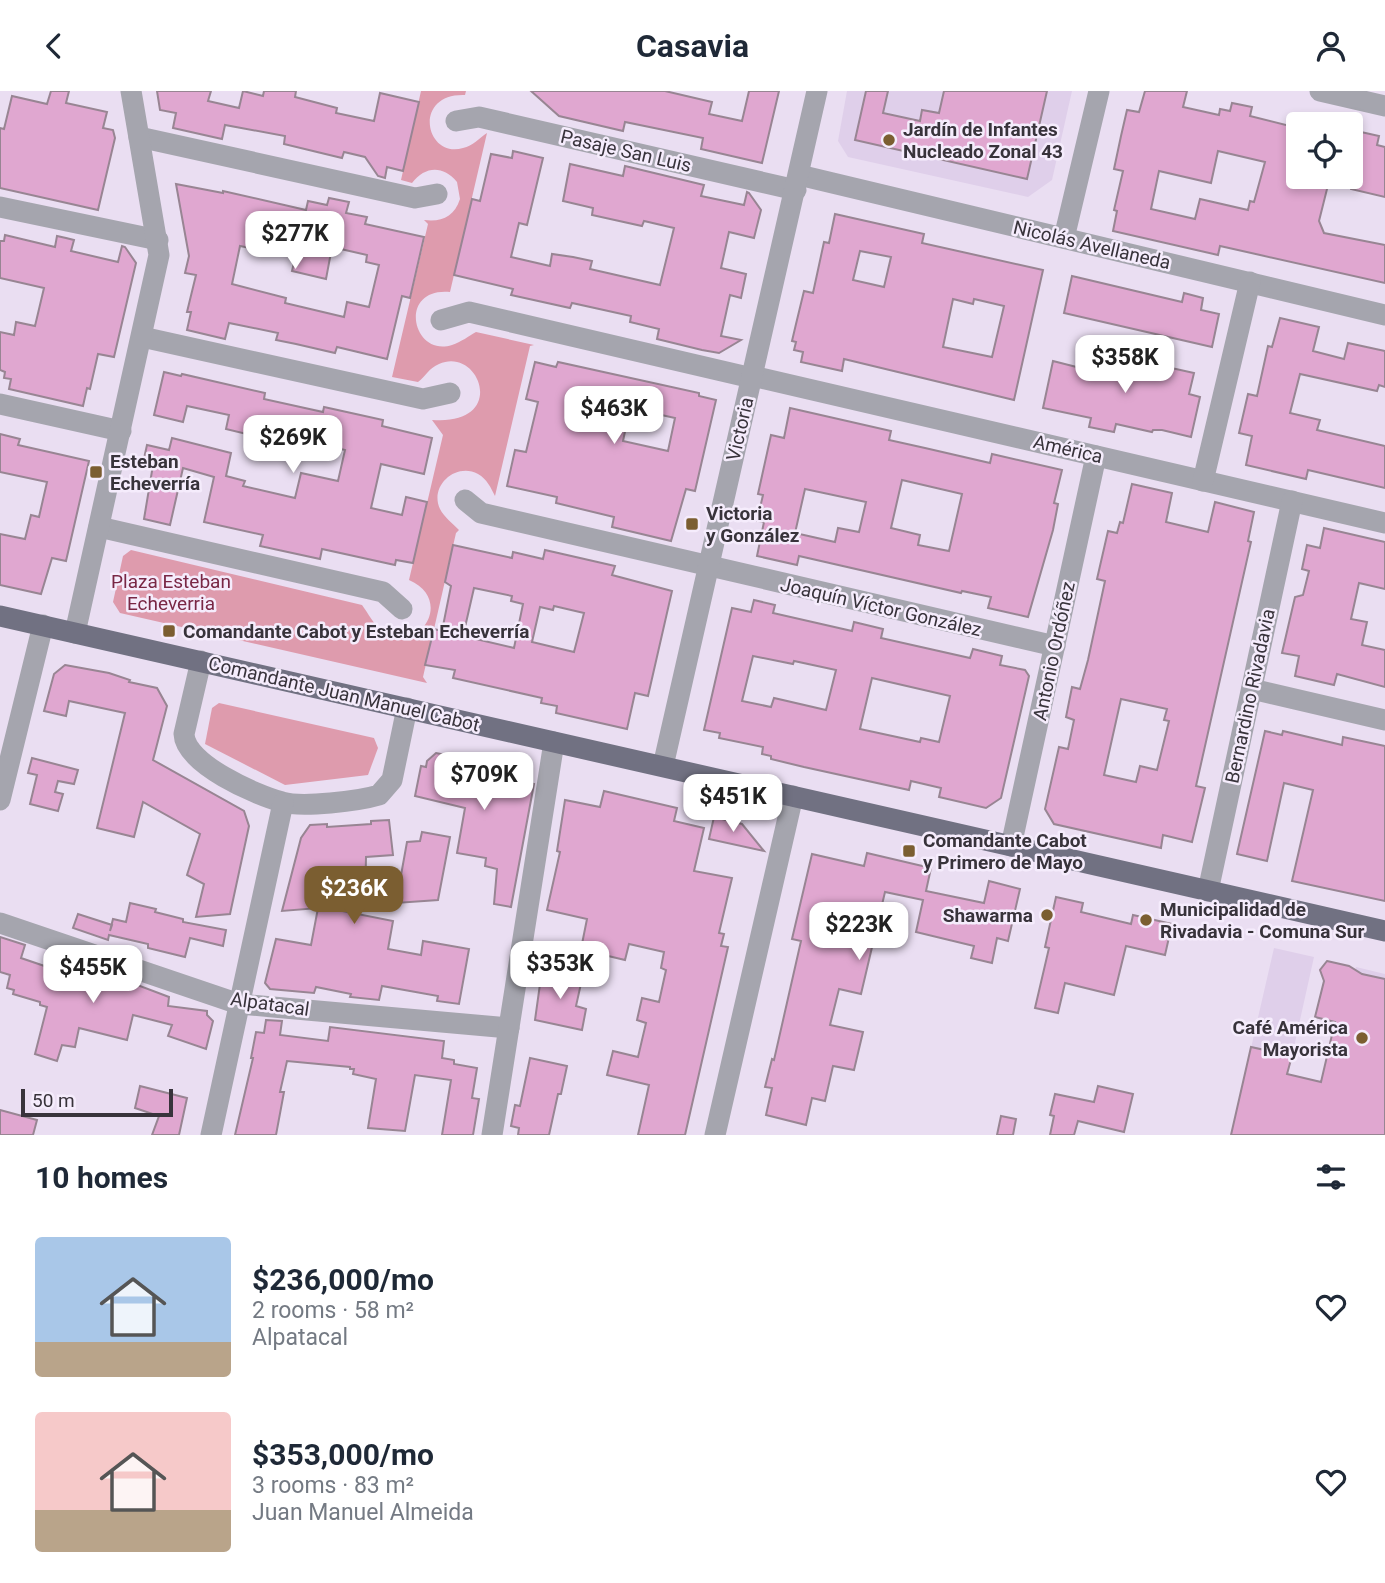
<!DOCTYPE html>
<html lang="en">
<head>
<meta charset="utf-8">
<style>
	:root { --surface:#fff; --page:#f6f6f7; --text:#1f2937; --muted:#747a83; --accent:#7b5e31 }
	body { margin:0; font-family:Roboto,sans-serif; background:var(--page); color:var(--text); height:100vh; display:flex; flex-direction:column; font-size:26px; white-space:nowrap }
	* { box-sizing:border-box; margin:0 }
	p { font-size:23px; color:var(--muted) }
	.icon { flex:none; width:38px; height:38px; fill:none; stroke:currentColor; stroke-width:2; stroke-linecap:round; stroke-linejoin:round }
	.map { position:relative; height:1044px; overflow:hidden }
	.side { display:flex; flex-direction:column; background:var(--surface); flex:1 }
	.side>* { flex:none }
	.fabs { position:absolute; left:1286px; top:21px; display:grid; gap:14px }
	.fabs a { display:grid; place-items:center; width:77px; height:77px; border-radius:7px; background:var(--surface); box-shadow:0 4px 10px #0003; font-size:35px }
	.scale { position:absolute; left:21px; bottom:18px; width:152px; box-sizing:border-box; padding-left:7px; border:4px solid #38333b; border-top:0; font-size:19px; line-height:24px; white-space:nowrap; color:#38333b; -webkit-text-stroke:5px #f5ecfc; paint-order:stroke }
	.price { position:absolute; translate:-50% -60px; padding:0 16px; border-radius:14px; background:#fff; color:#222; font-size:23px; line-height:46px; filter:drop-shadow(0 2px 4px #0008) }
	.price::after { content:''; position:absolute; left:50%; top:42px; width:21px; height:16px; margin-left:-10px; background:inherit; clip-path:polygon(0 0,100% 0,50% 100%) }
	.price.on { background:var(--accent); color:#fff }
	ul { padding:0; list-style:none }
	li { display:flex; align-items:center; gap:21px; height:175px; padding:0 35px }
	li span { display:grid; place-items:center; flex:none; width:196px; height:140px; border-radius:7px; color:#555 }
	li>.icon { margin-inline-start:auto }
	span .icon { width:84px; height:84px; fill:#fffc; stroke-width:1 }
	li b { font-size:30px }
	h2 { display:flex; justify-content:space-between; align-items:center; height:84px; padding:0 35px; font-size:30px }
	header { display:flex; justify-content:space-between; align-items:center; height:91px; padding:0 35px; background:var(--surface); font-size:32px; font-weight:700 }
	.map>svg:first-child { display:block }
	.built { fill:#dfcfea }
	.green { fill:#de9bad }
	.building { fill:#e0a7d0; stroke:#988593; stroke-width:2; fill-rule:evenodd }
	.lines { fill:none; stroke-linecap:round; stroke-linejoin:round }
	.minor { stroke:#a5a5ae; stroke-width:21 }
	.major { stroke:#717182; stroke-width:21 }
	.poi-dot { fill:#7b5e31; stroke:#f5ecfc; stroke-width:2.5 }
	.labels { text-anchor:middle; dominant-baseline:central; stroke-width:5; stroke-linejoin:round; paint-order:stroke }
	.poi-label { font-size:19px; font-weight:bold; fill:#38333b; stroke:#f5ecfc; text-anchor:start }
	.street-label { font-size:19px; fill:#38333b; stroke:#f5ecfc }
	.park-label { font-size:19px; fill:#792745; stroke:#f5ecfc }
</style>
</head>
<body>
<header><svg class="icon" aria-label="back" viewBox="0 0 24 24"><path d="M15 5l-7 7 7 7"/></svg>Casavia<svg class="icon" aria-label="person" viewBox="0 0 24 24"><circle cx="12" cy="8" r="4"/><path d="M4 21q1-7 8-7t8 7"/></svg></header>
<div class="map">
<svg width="1385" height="1044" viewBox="0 0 1385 1044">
	<rect width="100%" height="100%" fill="#eadef2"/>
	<g class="built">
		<path d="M847,0h225l-20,89 -24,17 -180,-40 -10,-16z"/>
		<path d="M1274,857l40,9 -26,117 41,9 27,-116 29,7v161h-154z"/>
	</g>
	<g class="green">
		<path d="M421,0h45l-1,4c-53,-2 -40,64 -2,53 10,-2 16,-10 24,-15l-37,159c-53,-5 -38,66 2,53 9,-3 17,-9 24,-13l58,13 -4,1 -35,150c-4,-8 -8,-17 -17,-22 -22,-12 -49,12 -38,35 4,8 13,15 19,21l-3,3 -33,144 4,6 -307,-70 -7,-11 10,-46 8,-6 231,55c6,8 12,20 20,26 35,27 74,-31 27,-51l34,-145 -11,-15c77,6 48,-74 7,-56 -10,4 -13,12 -21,18l-26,-5 36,-153 -4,-4c18,2 30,-3 36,-21l-3,-17c-14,-17 -32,-16 -45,1l-11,-3z"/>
		<path d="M219,612l155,35 4,10 -10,27 -83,10 -80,-41 7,-36z"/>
	</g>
	<g class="building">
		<path d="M51,0h18l-3,12 41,9 -4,16 10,2 2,8 -17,72 -98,-22v-60l4,1 8,-33 35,8z"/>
		<path d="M157,0h54l-3,10 31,7 4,-17 20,5 1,-5h32l-1,6 42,11 -1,5 38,8 6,-28 39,9 -16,69 -16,-4 -2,11 -7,-2 -13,-19 -21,-5 -2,6 -58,-14 1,-8 -60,-11 -3,14 -49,-11 3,-15 -16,-3z"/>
		<path d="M531,0h134l47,11 -3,12 33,7 7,-30h30l-17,72 -61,-14 2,-11 -78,-16 -2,9 -64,-15z"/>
		<path d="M866,0h22l-5,22 37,8 2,-11 17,3 5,-22h103l-20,88 -172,-39z"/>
		<path d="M1145,0h42l-4,16 36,8 1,-6 10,2 2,-8 20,4 -2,9 48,12v49h32l-11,44 5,12 61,12v38l-165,-37 -2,9 -105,-24 4,-20 -3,-1 9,-39 -9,-2 7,-33 6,-26 12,2zM1218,60l47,11 -11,40 -4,-1 -2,9 -48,-11 -5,20 -44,-10 8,-38 52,12z"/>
		<path d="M1361,41l18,4 -2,9 8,2v50l-34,-8v-50l8,2z"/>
		<path d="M513,60l30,7 -16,67 -8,-2 -8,34 39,9 2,-12 21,3 19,4 -2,8 70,16 14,-57 -30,-7 -2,5 -50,-11 1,-7 -30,-7 7,-37 53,12 2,-10 79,19 -3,11 43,9 3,-13 2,1 12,17 -7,28 -25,-6 -8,36 25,6 -5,24 -11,-3 -9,41 20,4 -22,13 -17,-3 -45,-11 2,-10 -29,-7 1,-6 -59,-13 -2,5 -59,-13 2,-6 -59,-14 18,-76 8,2 11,-47 21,4z"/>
		<path d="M176,93l47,9v-2l83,19 2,-9 19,4 2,-7 20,4 -3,11 21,4 -2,7 59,13 -14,61 -8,-2 -15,63 -50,-12 -2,6 -39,-9 -20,-4 2,-7 -49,-10 -4,16 -38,-9 4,-18h-4l9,-37 -11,-2 4,-17zM268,148l30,7 -6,25 34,8 6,-32 35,8 -1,7 13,3 -10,42 -22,-5 -3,15 -59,-14 1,-5 -54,-14 8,-38 25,5z"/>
		<path d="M835,123l89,20 -2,9 121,27 -29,130 -170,-41 -2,12 -41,-9 2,-10 -9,-2 2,-8 -4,-1 4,-17 8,-33 9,2 11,-51 5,1zM860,160l31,6 -7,30 -31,-7zM953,208l20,5 1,-5 30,7 -12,51 -49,-10z"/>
		<path d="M5,144l50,12 2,-11 9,2 8,2 -3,11 47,11 4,-16 3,1 11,16 -22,94 -16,-3 -8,35 -3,-1 -4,18 -74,-17 2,-10 -7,-1 1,-6 -5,-2v-38l14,3 2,-13 19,4 9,-38 -44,-10v-37h4z"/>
		<path d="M1072,185l110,26 2,-9 19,5 -2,12 18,4 -7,33 -148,-34z"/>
		<path d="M1280,227l39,9 -6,24 31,8 4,-16 37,8v36l-6,-2 -2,6 -77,-17 -10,39 30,7 -3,10 68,16v42l-77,-18 -2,9 -60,-14 6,-29 -13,-3 9,-39 9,2 11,-50 4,1z"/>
		<path d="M1104,262l90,20 -5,21 11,3 -9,40 -29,-7h-9l-1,2 -36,-8 -2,8 -25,-5 2,-9 -48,-10 10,-47 47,12z"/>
		<path d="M535,271l21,5 2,-5 141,31v3l17,4 -21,91 -9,-2 -15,52 -59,-14 2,-10 -58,-14 1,-6 -50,-11 8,-36 11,2 12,-50 -12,-3zM630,317l45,10 -7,33 -45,-10z"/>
		<path d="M164,281l17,4 1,-2 83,19 -1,6 59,13 1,-5 59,13 -1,6 50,12 -8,36 -43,-10 -10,44 31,7 4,-18 21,5 -14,61 -17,-3 -1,5 -73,-16 -2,10 -60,-13 3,-11 -59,-13 10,-45 -31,-9 -13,57 -26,-6 9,-54 -10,-2 4,-18 22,5 3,-12 59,15 -5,23 19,5 -2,5 52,12 6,-25 37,8 7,-31 -38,-9 -2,7 -79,-19 3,-14 -42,-9 -4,16 -29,-7z"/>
		<path d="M790,317l101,23 -2,9 36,8 65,15 2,-9 70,16 -8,33 4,1 -5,26 -25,87 -40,-9 3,-11 -29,-6 -1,2 -162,-37 -2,9 -40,-9 7,-34 -7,-1 6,-26 -5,-1 13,-59 13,3zM902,389l60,14 -13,57 -31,-6 2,-10 -29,-7zM805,398l61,13 -7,30 -21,-4 -3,14 -40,-9z"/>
		<path d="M0,343l20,5 -2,6 71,16 -23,100 -14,-3 -11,36 -41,-9v-51l25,5 6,-24 8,2 8,-35 -47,-10z"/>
		<path d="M1132,393l40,9 -6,29 42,10 7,-30 39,10 -6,29 3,1 -55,244 9,2 -13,54 -29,-7 -2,13 -107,-24 -9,-15 14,-62 9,2 6,-29 -8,-3 6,-30 8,2 8,-29 17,-79 -8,-2 11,-48 9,2 3,-11 3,1zM1121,608l46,10 -3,11 5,1 -12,49 -17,-4 -4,16 -32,-7z"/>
		<path d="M1324,437l61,14v47l-26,-6 -8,36 16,3 -5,23 23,5v37l-48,-13 -3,11 -39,-9 4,-20 -17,-3 13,-56 8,-2 6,-24 -7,-2 5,-24 13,3z"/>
		<path d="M453,454l59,13 1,-6 30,7 2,-9 70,16 -3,9 60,16 -24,105 -13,-3 -8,36 -71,-16 1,-7 -16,-3 1,-5 -89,-20 2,-8 -30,-5 9,-36 8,2 9,-45 -6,-4zM474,497l38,8 -1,5 12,3 -9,44 -51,-12zM554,515l30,7 -10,39 -42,-10 8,-35 13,3z"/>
		<path d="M754,509l21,5 -2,8 79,18 2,-9 29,7 -2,9 89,20 3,-9 29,7 -2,9 25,5 4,6 -28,122 -15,10 -47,-11 2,-9 -30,-7 -2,9 -105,-23 -33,-8v-3l-9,-2 1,-7 -44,-9 1,-5 -16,-3 28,-122 19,4zM753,565l40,8 1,-3 42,9 -10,40 -52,-12 -3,9 -29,-6zM872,587l78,18 -11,46 -18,-4 -1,4 -60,-13z"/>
		<path d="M65,574l44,8 21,7 -1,2 28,6 10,18 -14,54 91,51 5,15 -19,88 -34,3 8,-33 -17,-9 13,-41 -57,-32 -9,35 -37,-9 28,-115 -56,-12 -3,15 -22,-5 10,-37z"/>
		<path d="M1265,640l17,4 1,-4 59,14 1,-8 42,9v155l-93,-20 21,-91 -29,-7 -17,78 -30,-7z"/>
		<path d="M436,662l87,19 -2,9 13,3 -23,123 -17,-3 3,-35 -12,-3 1,-8 -29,-5 8,-45 -50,-12 6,-30 5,1 1,-6z"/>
		<path d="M32,667l46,12 -4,14 -16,-3 -3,11 8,2 -5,17 -28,-7 7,-29 -9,-2z"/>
		<path d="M604,700l73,17 -3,13 30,7 -10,43 38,7 -13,55 5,1 -3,12 7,1 -43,188h-47l11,-50 -42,-10 6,-24 25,6 8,-34 -9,-3 5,-22 17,4 7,-32 -5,-2 3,-16 -35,-8 -4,16 -21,-5 2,-6 -24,-5 5,-25 -40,-9 13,-58 -3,-1 8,-51 35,7z"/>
		<path d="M714,726l28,7 22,27 -55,-12z"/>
		<path d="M389,729l4,35 -27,2 -1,48 -28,2v3l56,11 -5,28 33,6 2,-14 46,8 -10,55 -22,-3 1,-5 -56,-10 -3,14 -29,-3 1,-3 -35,-7 -2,6 -44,-4 -5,-6 11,-44 35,6 7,-37 -36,3 19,-73 9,-13 17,-1v3l44,-3v-3z"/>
		<path d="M422,741l28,5 -12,63 -42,3 11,-61 13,-1z"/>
		<path d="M867,762l64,15 -5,23 58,12 5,-22 31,8 -12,52 -11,-3 -5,25 -21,-5 3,-12 -58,-14 7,-32 -38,-8 -24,102 -22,-5 -9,36 33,7 -9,38 -21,-4 -8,35 -13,-3 -6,27 -40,-10 6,-27 -7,-1 7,-28 2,1 27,-119 -9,-2 20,-85 52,12z"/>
		<path d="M1056,806l27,6 -2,9 50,12 2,-9 39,9 -7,31 -39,-9 -12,49 -49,-12 -7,30 -23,-5 14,-60 -4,-1z"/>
		<path d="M130,812l26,6 -1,3 28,7v3l43,8 -3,16 -33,-8 -5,19 -37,-9v-4l-39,-9 -1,5 -35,-12 5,-14 34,11 -2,6 3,-12 13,3z"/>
		<path d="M0,846l25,8 -4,13 47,16 1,-2 57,14 1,-5 42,16 -1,9 39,5v4l6,6 -7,28 -38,-13 4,-11 -39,-10 -6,25 -48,-12 -4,19 -13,-2 -5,16 -22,-7 12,-47 -7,-2v-3l-27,-8 1,-4 -7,-2 3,-13 -10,-3z"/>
		<path d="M1327,870l22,5 13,8 23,5v156h-154l20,-88 41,9 -5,18 34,8 14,-60 -20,-5 9,-36 -4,-11z"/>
		<path d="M549,878l19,4 -1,3 15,3 -6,27 10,3 -4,21 -47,-10 6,-43 6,1z"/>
		<path d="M266,929l16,1 -2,14 48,6 2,-14 114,14 -2,17 12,2v4l23,4 -5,30 7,1 -6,36h-31l9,-55 -36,-5 -10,56 -37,-3 8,-49 -23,-5 1,-5h-4v-2l-63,-6 -7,31h4l-8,43h-41l18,-77h-2l5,-26 8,1z"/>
		<path d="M530,967l37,8 -6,28h-3l-9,41h-31l1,-7 -8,-2 4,-21 5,1z"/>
		<path d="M140,995l47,12 -8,37h-27l7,-19 -24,-8z"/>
		<path d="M1098,995l35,8 -9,38 -46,-11 -4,14h-24l4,-19 -4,-1 5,-21 39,8z"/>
		<path d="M0,1019l37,10 -4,15h-33z"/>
		<path d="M1001,1025l15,3 -3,16h-16z"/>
	</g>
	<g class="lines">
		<g class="minor">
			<path d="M1320,0l65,15"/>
			<path d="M456,30l23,-4 317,73"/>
			<path d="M139,46l276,61 22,-4"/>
			<path d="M799,84l586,140"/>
			<path d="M0,116l158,33"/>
			<path d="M1064,147l35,-147"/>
			<path d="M441,229l28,-8 283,66"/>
			<path d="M142,246l281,62 27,-6"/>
			<path d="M752,285l633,147"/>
			<path d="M0,313l121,27"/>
			<path d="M1203,390l47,-199"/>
			<path d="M465,409l16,13 574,133"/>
			<path d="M99,436l284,65 19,17"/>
			<path d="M75,542l84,-378 -28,-164"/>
			<path d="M201,570l-17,73c1,30 72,61 98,68 20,6 77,-1 97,-7l13,-15 15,-72"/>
			<path d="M1252,598l133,31"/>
			<path d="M663,675l154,-675"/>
			<path d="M0,709l43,-175"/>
			<path d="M1011,755l85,-390"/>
			<path d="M1208,800l84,-390"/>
			<path d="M0,832l239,81 270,24"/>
			<path d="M211,1044l72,-332"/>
			<path d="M492,1044l62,-393"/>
			<path d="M715,1044l78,-339"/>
		</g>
		<path class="major" d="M0,525l1385,315"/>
	</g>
	<g class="poi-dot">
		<circle cx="889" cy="49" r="7"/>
		<rect x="89" y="374" width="14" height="14" rx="3.5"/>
		<rect x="685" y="426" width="14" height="14" rx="3.5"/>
		<rect x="162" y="533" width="14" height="14" rx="3.5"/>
		<rect x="902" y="753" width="14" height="14" rx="3.5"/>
		<circle cx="1047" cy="824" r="7"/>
		<circle cx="1146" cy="829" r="7"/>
		<circle cx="1362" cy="947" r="7"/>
	</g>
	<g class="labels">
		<g class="poi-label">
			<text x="903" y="38">Jardín de Infantes<tspan x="903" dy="22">Nucleado Zonal 43</tspan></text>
			<text x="110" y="370">Esteban<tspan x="110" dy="22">Echeverría</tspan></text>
			<text x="706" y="422">Victoria<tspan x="706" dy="22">y González</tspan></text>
			<text x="183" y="540">Comandante Cabot y Esteban Echeverría</text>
			<text x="923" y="749">Comandante Cabot<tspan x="923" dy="22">y Primero de Mayo</tspan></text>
			<text x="1160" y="818">Municipalidad de<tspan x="1160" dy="22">Rivadavia - Comuna Sur</tspan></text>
			<text x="1033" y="824" text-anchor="end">Shawarma</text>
			<text x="1348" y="936" text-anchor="end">Café América<tspan x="1348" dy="22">Mayorista</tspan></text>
		</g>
		<g class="street-label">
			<text transform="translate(626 60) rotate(13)">Pasaje San Luis</text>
			<text transform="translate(1092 154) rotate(13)">Nicolás Avellaneda</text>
			<text transform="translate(740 338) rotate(-77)">Victoria</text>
			<text transform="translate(1068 358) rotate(13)">América</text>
			<text transform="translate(881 516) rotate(13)">Joaquín Víctor González</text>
			<text transform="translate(1054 560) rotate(-78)">Antonio Ordóñez</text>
			<text transform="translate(344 603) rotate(13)">Comandante Juan Manuel Cabot</text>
			<text transform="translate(1250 605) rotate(-78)">Bernardino Rivadavia</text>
			<text transform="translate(270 913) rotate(8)">Alpatacal</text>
		</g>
		<g class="park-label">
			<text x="171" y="490">Plaza Esteban<tspan x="171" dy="22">Echeverria</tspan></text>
		</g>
	</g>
</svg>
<div class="fabs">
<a><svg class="icon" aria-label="locate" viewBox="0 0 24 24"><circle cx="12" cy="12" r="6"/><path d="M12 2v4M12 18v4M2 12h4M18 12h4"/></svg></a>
</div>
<div class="scale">50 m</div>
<b class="price" style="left:295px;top:180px">$277K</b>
<b class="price" style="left:1125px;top:304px">$358K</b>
<b class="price" style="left:614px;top:355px">$463K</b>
<b class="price" style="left:293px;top:384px">$269K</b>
<b class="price" style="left:484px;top:721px">$709K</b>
<b class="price" style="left:733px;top:743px">$451K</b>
<b class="price on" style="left:354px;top:835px">$236K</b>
<b class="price" style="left:859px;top:871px">$223K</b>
<b class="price" style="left:560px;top:910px">$353K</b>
<b class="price" style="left:93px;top:914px">$455K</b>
</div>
<section class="side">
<h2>10 homes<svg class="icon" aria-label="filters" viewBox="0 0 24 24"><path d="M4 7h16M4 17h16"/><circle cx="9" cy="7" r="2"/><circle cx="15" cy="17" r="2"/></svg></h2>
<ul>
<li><span style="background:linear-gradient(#a9c7e8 75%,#b9a48a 0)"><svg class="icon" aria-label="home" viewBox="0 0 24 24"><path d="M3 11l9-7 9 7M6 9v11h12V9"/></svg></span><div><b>$236,000/mo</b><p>2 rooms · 58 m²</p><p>Alpatacal</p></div><svg class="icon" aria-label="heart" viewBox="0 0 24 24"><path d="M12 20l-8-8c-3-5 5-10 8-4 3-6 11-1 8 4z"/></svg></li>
<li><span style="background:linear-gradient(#f6c9c9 70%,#b9a48a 0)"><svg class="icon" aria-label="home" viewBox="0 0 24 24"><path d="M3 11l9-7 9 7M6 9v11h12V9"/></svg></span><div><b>$353,000/mo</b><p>3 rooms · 83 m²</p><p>Juan Manuel Almeida</p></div><svg class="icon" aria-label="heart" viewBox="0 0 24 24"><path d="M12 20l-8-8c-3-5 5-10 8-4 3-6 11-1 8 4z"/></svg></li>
</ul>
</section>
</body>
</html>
